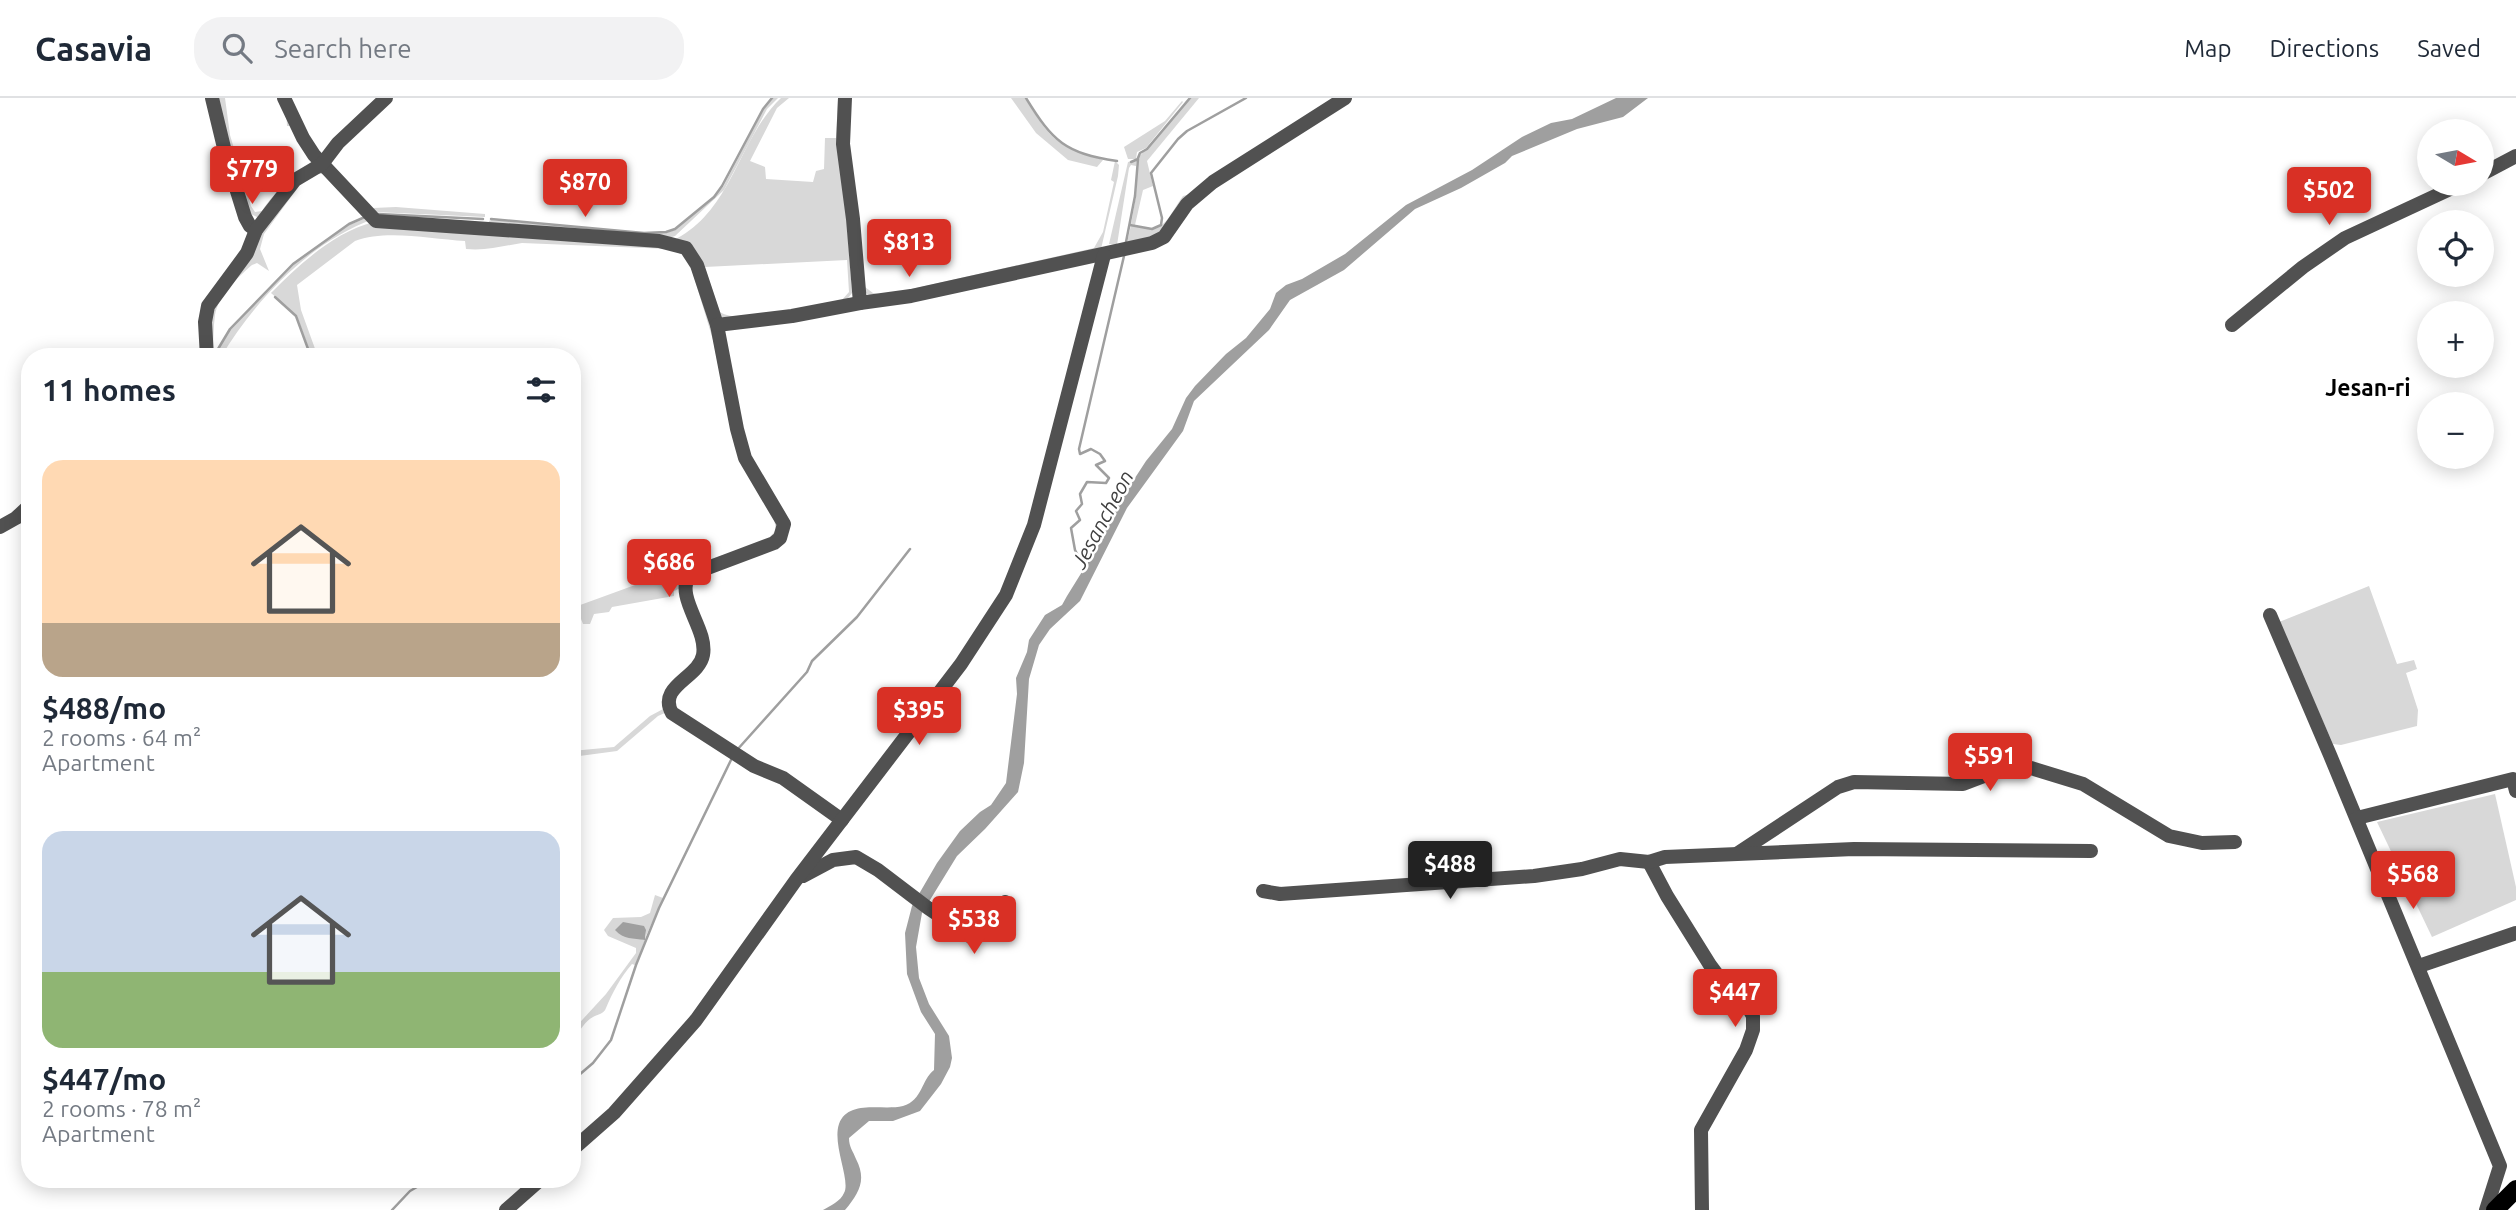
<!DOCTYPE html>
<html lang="en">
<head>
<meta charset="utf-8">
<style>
	:root { --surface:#fff; --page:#f2f2f3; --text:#1f2937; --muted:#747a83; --line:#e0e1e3; --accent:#d93025 }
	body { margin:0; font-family:Ubuntu,sans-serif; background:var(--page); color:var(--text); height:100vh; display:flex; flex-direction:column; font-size:26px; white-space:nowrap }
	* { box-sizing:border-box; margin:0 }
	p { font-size:23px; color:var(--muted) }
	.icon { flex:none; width:38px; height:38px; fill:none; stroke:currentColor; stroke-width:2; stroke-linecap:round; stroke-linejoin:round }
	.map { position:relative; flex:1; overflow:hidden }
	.panel { position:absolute; left:21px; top:250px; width:560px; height:840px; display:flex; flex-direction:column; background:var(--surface); border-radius:28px; box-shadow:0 4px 18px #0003 }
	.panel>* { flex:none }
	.needle { width:46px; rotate:100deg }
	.buttons { position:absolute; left:2417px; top:21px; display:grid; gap:14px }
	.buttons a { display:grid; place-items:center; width:77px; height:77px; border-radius:50%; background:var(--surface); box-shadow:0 4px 18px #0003; font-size:35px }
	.price { position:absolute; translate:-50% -60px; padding:0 16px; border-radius:7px; background:var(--accent); color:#fff; font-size:23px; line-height:46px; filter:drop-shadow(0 2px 4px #0008) }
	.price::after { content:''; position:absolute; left:50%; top:42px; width:21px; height:16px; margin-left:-10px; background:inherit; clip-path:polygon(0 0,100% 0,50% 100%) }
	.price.active { background:#222; color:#fff }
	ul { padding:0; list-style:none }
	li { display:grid; align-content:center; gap:14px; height:371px; padding:0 21px }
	li span { display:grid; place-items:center; height:217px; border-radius:21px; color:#555 }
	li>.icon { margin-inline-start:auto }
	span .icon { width:126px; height:126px; fill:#fffc; stroke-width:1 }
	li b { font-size:30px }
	h2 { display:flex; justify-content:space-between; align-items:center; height:84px; padding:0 21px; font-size:30px }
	header { display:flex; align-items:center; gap:42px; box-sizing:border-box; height:98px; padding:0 35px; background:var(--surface); border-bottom:2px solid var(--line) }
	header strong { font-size:33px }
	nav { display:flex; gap:38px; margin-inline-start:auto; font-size:24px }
	.search { width:490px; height:63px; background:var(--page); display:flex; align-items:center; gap:18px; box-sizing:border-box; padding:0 24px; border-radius:28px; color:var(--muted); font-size:26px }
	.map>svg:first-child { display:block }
	.green { fill:#d8d8d8; fill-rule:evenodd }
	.water { fill:#9f9f9f }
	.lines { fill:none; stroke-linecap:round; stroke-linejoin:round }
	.stream { stroke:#9f9f9f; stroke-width:2.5 }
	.minor { stroke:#515151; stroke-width:14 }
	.major { stroke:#000; stroke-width:18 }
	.labels { text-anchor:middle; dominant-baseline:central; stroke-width:5; stroke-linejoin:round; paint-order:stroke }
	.water-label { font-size:21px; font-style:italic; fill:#404040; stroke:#fff }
	.quarter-label { font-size:23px; font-weight:bold; fill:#000; stroke:#fff }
</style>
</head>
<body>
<header>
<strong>Casavia</strong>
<div class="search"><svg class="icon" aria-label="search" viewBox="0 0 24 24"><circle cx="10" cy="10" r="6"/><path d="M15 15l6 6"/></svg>Search here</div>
<nav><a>Map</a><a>Directions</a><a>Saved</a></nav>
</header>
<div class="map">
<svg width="2516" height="1112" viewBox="0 0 2516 1112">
	<rect width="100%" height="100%" fill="#fff"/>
	<g class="green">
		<path d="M217,0h8l5,37 21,71 4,6 7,-1c15,-23 30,-33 51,-50l-22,-35h-4l-1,-20 32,57 -57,56 -10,-5 -9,-22z"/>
		<path d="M773,0h5l-11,11 -43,81 -49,46 -9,3 -178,-13 1,-5 2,-1 153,13h22l9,-3 39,-32 9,-11 41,-78z"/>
		<path d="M781,0h8l-12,10 -27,53 15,6 1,12 47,3 3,-11 8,-2 1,-31h11l2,-40 14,195 -7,9 -100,19 -24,-4 -17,-39 -32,-37c61,-29 65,-101 109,-143zM847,162l2,32 -8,9c-25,5 -101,25 -121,11l-15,-45z"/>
		<path d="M1011,0h14c27,43 30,47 78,62l-6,7 -29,-7 -32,-27z"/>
		<path d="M1191,0h8l-52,63 6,25 -10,4 -8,35 -4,-1 5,-28 2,-38z"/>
		<path d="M1182,3l1,1 -37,46 -9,4 -1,7h-8l-4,-12 41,-26z"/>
		<path d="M849,57l16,132 8,6 12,2 209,-47 9,-16 11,-50 -3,-2 4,-19 4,4 -1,11 -17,73 -223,49 -11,-4 -5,-6z"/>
		<path d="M1137,62l-1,6 -5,-1 -2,3 -12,77 -8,-1 19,-82z"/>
		<path d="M1229,69l-71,69 -31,7 4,-18c35,10 34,-4 52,-29l7,-2z"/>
		<path d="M318,72l6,4h-11l-14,12 -35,48 -4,15 9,22 -12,-8 -5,2c-14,12 -34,31 -37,50 -2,13 -1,27 -3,40l-2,-24 3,-27 44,-65 45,-59z"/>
		<path d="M396,109l89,7v3l-110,-5 -2,-4z"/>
		<path d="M369,119l4,2c-64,24 -117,80 -152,138h-7l16,-28 63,-65 56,-39z"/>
		<path d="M374,124l9,5 279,17 22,6 12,17 18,59 25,121 41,72 1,15c-22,25 -65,25 -93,41l-5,12 -9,4v5l-62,11 -3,5 -15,2 -4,10h-7l-2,-5h-9v-11l96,-35 77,-25 24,-10 7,-8 -2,-11 -39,-71 -22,-108 -23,-76 -7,-9 -13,-6 -148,-6c-19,3 -36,8 -56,6l-1,-8c-34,-2 -79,-12 -110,0l-58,44 4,25 17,47h-6l-15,-41 -26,-23c29,-29 63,-61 103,-71z"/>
		<path d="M2369,488l28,78 17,-4 3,9 -11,4 12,37 -1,16 -76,19 -8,-1 -54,-122z"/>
		<path d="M665,610l2,4 -9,4 -41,35 -45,6v-6l42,-4 36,-31z"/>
		<path d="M2495,696l21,93v13l-84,37 -55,-115z"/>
		<path d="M655,797l8,3 -17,38v-6l-5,9 4,1 -10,25 -3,-1c-12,14 -19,28 -26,44 -2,6 -8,6 -13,9 -8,4 -13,14 -19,21h-2v-7l34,-37 30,-41v-5l-28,-12 -4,-6 9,-12 28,-1 9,-4z"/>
	</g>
	<g class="water">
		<path d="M1616,0h32l-25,19 -46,12 -65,27 -7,7 -44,25 -46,21 -71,61 -54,30 -21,30 -75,71 -11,30 -56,77 -47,93 -30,28 -11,16 -10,34 -5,84 -6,29 -33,37 -28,27 -35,57 -6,34 3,31 10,26 20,32 3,22 -2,9 -9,17 -21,27 -27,10h-24l-20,17c0,9 4,13 7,21 11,21 3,34 -11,51h-22c7,-4 18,-9 21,-17 7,-12 -12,-48 -5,-69 9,-25 44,-13 64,-18 20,-6 18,-26 31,-36l1,-36 -14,-22 -14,-38 -2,-41 7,-27 25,-43 23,-32 20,-19 11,-7 15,-22 11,-89 -1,-16 11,-26 2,-12 16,-25 17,-10 5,-9 31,-50 20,-42 28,-43 26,-32 14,-31 9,-12 31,-32 20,-16 24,-29 6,-16 10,-8 16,-6 43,-25 61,-49 66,-35 50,-33 29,-14 21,-4z"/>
		<path d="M623,824l21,4 2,4 -1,10c-12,-2 -21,0 -30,-10z"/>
	</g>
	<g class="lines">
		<g class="stream">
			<path d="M1026,0c27,44 39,55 91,63"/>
			<path d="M1138,60l2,-5 7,-4 43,-51"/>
			<path d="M378,116l105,5"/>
			<path d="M491,121l153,14 22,-1 9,-3 39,-32 8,-11 41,-77 9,-11"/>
			<path d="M1130,127l22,4 9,-4 1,-7 -11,-45 27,-34 9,-8 59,-33"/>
			<path d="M1126,144l9,-46 3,-37 -7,3"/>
			<path d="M275,199l21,19 15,41"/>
			<path d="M215,256l15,-25 63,-65 56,-40 16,-7"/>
			<path d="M1086,472l-11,-20 -4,-22 9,-8 -4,-9 6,-7 -2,-10 7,-12 19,1 3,-5 -13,-13 9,-4 -5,-7 -9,-5 -11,5 -1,-5 45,-193"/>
			<path d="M737,652l70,-78 5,-11 45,-44 53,-68"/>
			<path d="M572,965l7,12"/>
			<path d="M572,983l21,-18 18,-23 25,-75 23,-57 72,-148"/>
			<path d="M392,1112l18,-19 19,-11"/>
		</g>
		<g class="minor">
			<path d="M212,0l14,58 19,61 5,9 6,4"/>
			<path d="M284,0l19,40 11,17 62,66 283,20 27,7 11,17 20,60 20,104 8,29 39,66 -4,14 -6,5 -85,32c-14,23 19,54 14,80 -4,23 -46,31 -31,58l82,53 29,12 59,42"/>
			<path d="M845,0l-2,46 10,75 7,84"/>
			<path d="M2482,76l34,-18"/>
			<path d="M717,227l75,-9 68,-13 51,-7 241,-53 12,-6 23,-33 26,-22 132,-84"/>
			<path d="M2232,227l71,-58 42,-29 116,-54"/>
			<path d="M207,259l-2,-35 3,-16 39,-53 9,-23 39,-50 27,-16 16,-21 48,-45"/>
			<path d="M0,429l16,-9 14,-13"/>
			<path d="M2270,517l60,140 170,411 -14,44"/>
			<path d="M2357,720l156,-39 3,12"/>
			<path d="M1738,755l100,-66 16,-5 109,2 42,-16h26l52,16 86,52 33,7 33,-1"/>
			<path d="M1649,764l18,34 43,69 20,27 18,15 5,9v14l-7,20 -45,80 1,80"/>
			<path d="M803,778l30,-16 23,-3 22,13 50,38 46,31 13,-9 18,-28"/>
			<path d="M1263,793l17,3 254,-18 48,-7 38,-10 29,3 16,-5 189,-8 237,2"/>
			<path d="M2419,868l97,-33"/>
			<path d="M572,1052l42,-37 82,-93 100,-140 165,-216 45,-69 28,-70 70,-270"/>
			<path d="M506,1112l34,-30"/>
		</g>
		<path class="major" d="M2495,1112l21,-21"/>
	</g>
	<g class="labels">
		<g class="water-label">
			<text transform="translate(1102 421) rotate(-62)">Jesancheon</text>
		</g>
		<g class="quarter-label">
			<text x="2368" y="289">Jesan-ri</text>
		</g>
	</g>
</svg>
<div class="buttons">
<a><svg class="needle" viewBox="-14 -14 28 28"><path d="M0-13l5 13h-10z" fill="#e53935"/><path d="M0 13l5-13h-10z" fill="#747a83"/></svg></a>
<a><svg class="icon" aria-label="locate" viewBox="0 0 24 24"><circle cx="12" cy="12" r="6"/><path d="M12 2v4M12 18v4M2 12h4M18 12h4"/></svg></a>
<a>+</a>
<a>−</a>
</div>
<b class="price" style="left:252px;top:108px">$779</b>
<b class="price" style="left:585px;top:121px">$870</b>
<b class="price" style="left:2329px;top:129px">$502</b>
<b class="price" style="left:909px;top:181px">$813</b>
<b class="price" style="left:669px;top:501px">$686</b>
<b class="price" style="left:919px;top:649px">$395</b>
<b class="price" style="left:1990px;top:695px">$591</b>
<b class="price active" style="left:1450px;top:803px">$488</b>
<b class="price" style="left:2413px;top:813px">$568</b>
<b class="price" style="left:974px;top:858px">$538</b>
<b class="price" style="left:1735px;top:931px">$447</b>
<section class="panel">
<h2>11 homes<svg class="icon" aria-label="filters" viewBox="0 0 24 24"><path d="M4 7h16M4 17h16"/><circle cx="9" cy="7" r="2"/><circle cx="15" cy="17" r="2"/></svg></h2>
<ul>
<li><span style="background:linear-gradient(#ffd9b3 75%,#b9a48a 0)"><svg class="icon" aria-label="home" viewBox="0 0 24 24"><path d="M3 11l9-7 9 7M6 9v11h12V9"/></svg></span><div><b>$488/mo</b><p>2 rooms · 64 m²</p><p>Apartment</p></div></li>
<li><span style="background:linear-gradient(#c9d6e8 65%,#8fb573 0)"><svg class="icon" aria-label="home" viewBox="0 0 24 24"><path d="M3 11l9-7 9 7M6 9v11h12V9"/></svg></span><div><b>$447/mo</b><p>2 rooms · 78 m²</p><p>Apartment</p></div></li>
</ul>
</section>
</div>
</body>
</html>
